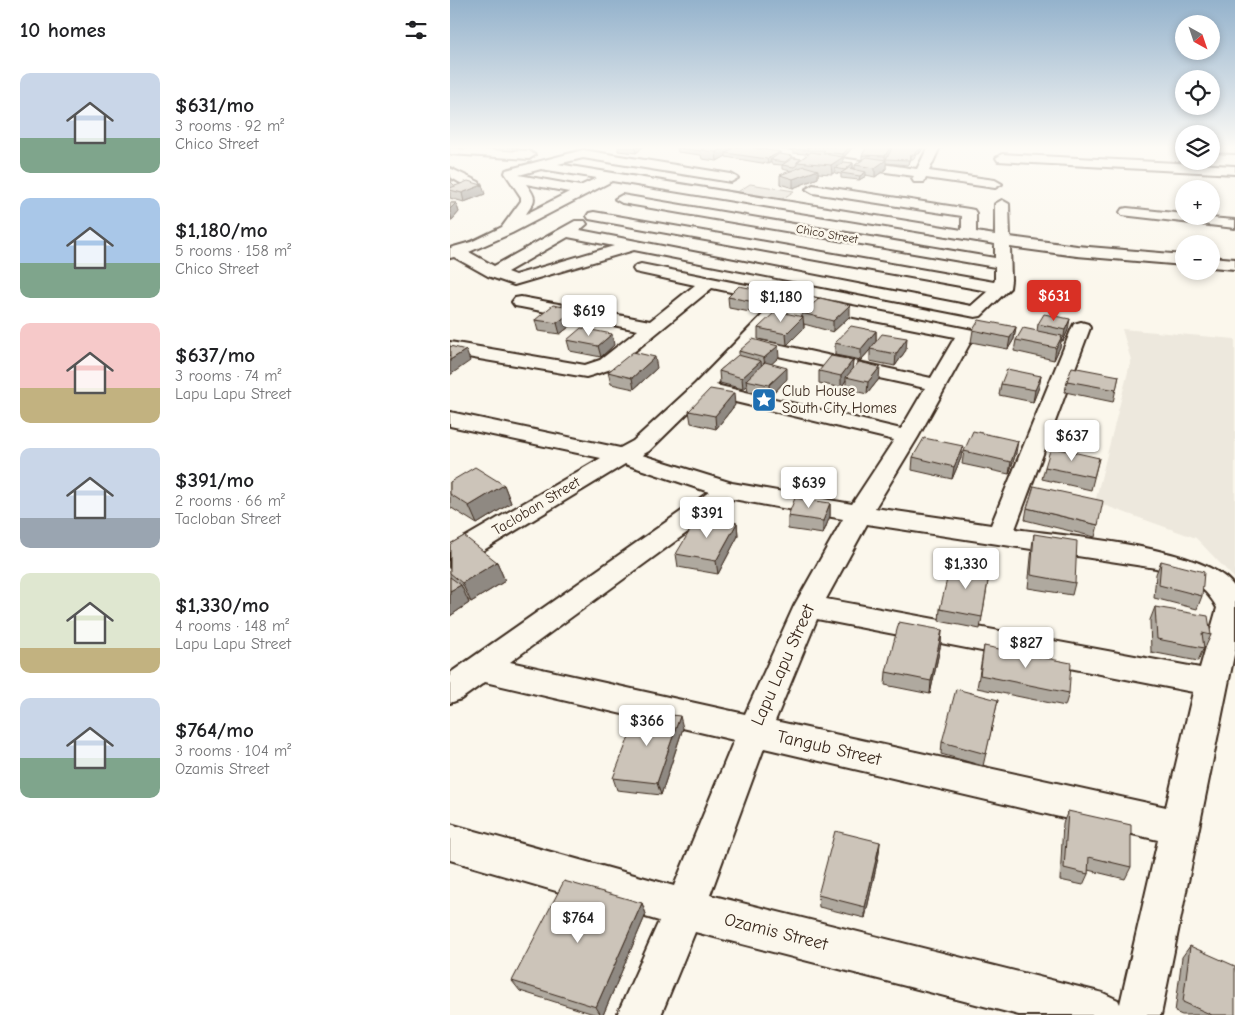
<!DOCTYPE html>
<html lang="en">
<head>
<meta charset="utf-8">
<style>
	:root { --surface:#fff; --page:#f2f2f2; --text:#202124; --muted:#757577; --accent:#d93025 }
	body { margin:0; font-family:"Comic Neue",sans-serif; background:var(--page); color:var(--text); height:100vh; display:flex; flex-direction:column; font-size:19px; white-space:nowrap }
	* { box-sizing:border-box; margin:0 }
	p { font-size:16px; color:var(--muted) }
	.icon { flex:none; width:28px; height:28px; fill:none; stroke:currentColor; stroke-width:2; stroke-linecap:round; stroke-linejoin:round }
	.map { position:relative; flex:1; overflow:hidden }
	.sheet { display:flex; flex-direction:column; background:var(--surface); width:450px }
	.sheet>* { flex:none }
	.needle { width:32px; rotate:140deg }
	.fabs { position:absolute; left:725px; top:15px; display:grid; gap:10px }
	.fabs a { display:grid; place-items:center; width:45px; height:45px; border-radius:50%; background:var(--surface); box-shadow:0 2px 8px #0003; font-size:25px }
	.price { position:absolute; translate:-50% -42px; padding:0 11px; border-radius:5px; background:#fff; color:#222; font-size:16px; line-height:32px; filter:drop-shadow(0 1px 2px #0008) }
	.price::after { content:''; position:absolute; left:50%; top:30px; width:15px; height:11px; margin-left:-8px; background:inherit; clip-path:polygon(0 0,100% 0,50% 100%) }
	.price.selected { background:var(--accent); color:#fff }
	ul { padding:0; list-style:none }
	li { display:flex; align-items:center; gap:15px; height:125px; padding:0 20px }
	li span { display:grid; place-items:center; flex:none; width:140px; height:100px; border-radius:10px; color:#555 }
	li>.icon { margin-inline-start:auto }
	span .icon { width:60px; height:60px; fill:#fffc; stroke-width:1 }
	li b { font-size:21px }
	h2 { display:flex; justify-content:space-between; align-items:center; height:60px; padding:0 20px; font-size:21px }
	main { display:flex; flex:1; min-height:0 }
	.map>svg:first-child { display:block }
	.built { fill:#ede8dd }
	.green { fill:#dfd9ce; stroke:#8d8276 }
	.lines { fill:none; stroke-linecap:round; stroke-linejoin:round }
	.minor-casing { stroke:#3b2a1e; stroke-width:4 }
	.minor { fill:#fbf7ec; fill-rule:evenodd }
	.wall { fill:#afa99f; stroke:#3b2a1e }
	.shaded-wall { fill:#8f8982; stroke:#3b2a1e }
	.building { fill:#ccc4b9; stroke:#3b2a1e }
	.labels { text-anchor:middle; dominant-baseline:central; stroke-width:5; stroke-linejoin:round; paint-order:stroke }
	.far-street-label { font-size:12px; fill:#3b2a1e; stroke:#fbf7ec }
	.poi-label { font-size:15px; fill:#3b2a1e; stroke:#fbf7ec; text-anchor:start }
	.street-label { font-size:15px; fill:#3b2a1e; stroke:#fbf7ec }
	.near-street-label { font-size:18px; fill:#3b2a1e; stroke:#fbf7ec }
</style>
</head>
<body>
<main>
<section class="sheet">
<h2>10 homes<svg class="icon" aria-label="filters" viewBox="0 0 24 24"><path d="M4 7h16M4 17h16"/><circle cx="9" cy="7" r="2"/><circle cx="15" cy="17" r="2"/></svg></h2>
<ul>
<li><span style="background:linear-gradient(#c9d6e8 65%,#7fa58c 0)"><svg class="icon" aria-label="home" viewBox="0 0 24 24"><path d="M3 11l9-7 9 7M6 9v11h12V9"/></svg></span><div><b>$631/mo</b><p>3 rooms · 92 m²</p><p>Chico Street</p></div></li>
<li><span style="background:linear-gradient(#a9c7e8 65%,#7fa58c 0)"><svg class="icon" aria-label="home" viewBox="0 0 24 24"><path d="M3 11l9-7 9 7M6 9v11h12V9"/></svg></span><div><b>$1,180/mo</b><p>5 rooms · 158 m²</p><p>Chico Street</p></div></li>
<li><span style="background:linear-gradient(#f6c9c9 65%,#c2b280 0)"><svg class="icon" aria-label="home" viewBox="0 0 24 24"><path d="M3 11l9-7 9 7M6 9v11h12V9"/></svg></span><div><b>$637/mo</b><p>3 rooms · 74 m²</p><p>Lapu Lapu Street</p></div></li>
<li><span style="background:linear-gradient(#c9d6e8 70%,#9aa5b1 0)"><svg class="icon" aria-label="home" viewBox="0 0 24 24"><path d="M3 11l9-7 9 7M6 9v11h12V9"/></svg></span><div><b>$391/mo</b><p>2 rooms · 66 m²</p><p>Tacloban Street</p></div></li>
<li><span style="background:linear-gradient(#dfe7d0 75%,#c2b280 0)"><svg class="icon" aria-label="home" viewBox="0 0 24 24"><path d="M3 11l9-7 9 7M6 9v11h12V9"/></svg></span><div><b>$1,330/mo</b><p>4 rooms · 148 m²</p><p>Lapu Lapu Street</p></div></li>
<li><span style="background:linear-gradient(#c9d6e8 60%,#7fa58c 0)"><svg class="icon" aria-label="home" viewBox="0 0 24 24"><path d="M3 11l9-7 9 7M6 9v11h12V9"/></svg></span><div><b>$764/mo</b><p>3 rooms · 104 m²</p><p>Ozamis Street</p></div></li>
</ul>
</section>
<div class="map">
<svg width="785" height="1015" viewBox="0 0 785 1015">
	<rect width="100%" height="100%" fill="#fbf7ec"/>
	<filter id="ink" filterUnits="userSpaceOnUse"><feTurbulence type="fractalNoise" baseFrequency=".02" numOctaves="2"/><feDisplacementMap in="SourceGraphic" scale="10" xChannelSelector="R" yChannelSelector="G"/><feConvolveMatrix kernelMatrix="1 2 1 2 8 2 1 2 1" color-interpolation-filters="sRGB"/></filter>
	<g filter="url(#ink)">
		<path class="built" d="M672,329l113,10v240l-39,-41 -101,-36 36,-142z"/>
		<path class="green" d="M300,184l44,7 -13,9 -45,-7z"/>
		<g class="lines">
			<defs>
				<g id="minor">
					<path d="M0,147l79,4 6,4 -6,4 -79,-5z"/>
					<path d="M283,147h32l152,22 11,-22h12l-11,24 66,9 7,4 -7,4 -69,-10 -2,4h-10l-2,-3 2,-3 -175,-25z"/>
					<path d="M761,147h24v6l-24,-1z"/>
					<path d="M133,150l148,24 7,4 -7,4 -148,-24 -25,6 404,66v-14l-149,-23 -7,-4 7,-4 156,24 5,1 2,3v19l19,3v-31l7,-4 7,4 1,33 67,9 107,9v10l-107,-9 -67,-9 1,33 -1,8 -29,28 -6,1 -341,-67 -120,35 -26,-9 -34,-19 -4,1v-10l21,-6 31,-15 19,-26v-4l-16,-24 1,-3zM91,169l56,9 -17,8 -61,-11zM162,181l383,63v14l-373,-63 -7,4 7,4 373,64v13l-1,2 -400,-70 -5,1 -2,3 2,3 399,72 -17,15 -391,-76 7,-6 -2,-3h-10l-81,45 -25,-14 43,-19zM76,184l43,8 -43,22c10,-15 11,-15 0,-30zM118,237l46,9 -99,29 -8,-3z"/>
					<path d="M552,154l233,12v8l-237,-13 -2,-3z"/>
					<path d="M0,168l29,14 2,3 -2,3h-10l-19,-11z"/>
					<path d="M677,208l57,6v2l51,4v8l-113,-13 -2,-3 2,-3z"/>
					<path d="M761,257l24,2v10l-24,-2z"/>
					<path d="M191,264l332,66 2,4 -57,103 -43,71 116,17 81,-197 2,-4 7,-2 7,2 2,4 -75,201c48,7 197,18 220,59v62l-74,365h-142l-324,-83 -34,83h-44l42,-94 -209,-61v-36l224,62 60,-146 -249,-58 -24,17 -11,4v-30l259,-181 -84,-28 -166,101 -9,2v-21l151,-88 -151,-32v-14l170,36 13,-7 62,-57 80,-82h3l-66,-14 -98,80 -21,7 -7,2 -136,-23v-12l135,23 15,-5 38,-30 -117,-23 -6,-1 -3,-4 3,-4 6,-1 129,24 45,-36 -60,-13 -2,-3 2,-3zM338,304l167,33 -24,41 -172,-38 28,-30 3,-4zM300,350l175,38 -24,41 -185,-44zM256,395l188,45 -42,64 -120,-21 -90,-28 7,-4zM283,499l110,20 -49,87 -49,108 -235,-52zM417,524l289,44c26,9 48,14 61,40l-17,60 -374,-69zM367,619l376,73 -27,115 -391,-86zM314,748l394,92 -38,164 -2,-4 -15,-7 -393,-98z"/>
				</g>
			</defs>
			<use href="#minor" class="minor-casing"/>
			<use href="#minor" class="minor"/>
		</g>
		<g class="wall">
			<path d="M0,147h18l-3,2z"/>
			<path d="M18,147h52l-7,4 -44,-3z"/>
			<path d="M168,147h25l-7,6 -18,-2z"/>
			<path d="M307,147h23l-2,2 -21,-1z"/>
			<path d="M344,147h59l-10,11v4l10,1v4l-1,2h3v-4l9,-6h-2v-4l62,-8 -5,7h-3l-2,5h-3l-3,6 -22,-2v6l-11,8 -9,-2v1l-7,4 -18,-2v-4l-6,-1v-1l-3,2 -14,-1v5l-25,10 -13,-4v-9l11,-4 -9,-2v-4l-11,-1v-2l-3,2 -42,-7v-1l-9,5 -15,-2 -1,-4 -23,-3 -1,-4 103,4v2l21,5 8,-5h-2v-2l-1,2 -13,-1v-4z"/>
			<path d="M0,174l2,8h-1l3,3 31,9 -21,8 -14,-4z"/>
			<path d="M0,203h6l3,9 -7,8h-2z"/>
			<path d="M278,297l44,5 -11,12 -32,-6z"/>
			<path d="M125,309l3,11 -18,14 -22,-3 -3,-11z"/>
			<path d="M352,313l48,3 -17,16 -29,-8v4l-17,17 -29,-6v-11l44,-11z"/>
			<path d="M588,324l30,6 -5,11h-2l-1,6 -6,13 -40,-9 2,-11 21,-9z"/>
			<path d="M566,327l-2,12 -6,10 -37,-7 2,-12z"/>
			<path d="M426,331v10l30,9 -11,16 -25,-5v-11l-9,10 -26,-5v-12z"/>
			<path d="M117,340l47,5 -13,12 -31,-6z"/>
			<path d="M289,351l40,6 -8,7 16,15 -17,18 -22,-6 -1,-5 -4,3 -23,-6 -1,-12 20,-16z"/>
			<path d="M403,360l-1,10 27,9 -12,15 -21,-5v-9l-5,8 -22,-5v-12z"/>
			<path d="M207,368l-23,21 -23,-5 -3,-12z"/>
			<path d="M591,376l-2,11 -6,15 -34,-7 2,-11z"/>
			<path d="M669,376l-6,26 -48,-10 2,-11z"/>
			<path d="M285,405l-19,24 -25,-6 -2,-12z"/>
			<path d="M514,451l52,2 -7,21 -47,-10z"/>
			<path d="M463,457l48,1 -9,21 -40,-9z"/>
			<path d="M649,458l-8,32 -49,-11 3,-12z"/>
			<path d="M0,482l54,3 7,18 -34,21 -27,-17z"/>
			<path d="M380,503v13l-7,18 -35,-5v-13z"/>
			<path d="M577,508l71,17 -3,12 -70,-17z"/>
			<path d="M287,523l1,13 -20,38 -40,-7 -2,-13z"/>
			<path d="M584,534l41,49 -3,12 -44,-7 4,-41z"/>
			<path d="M0,544l47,18 8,19 -34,21 -4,-3 2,4 -19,13z"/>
			<path d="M711,561l41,35 -5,13 -43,-11 2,-24z"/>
			<path d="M540,569l-10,60 -41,-8 1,-12z"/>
			<path d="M705,607l56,28 -6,13 -1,-1 -6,14 -47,-9 -1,-32z"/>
			<path d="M492,630l-1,13 -11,51 -45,-9 1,-13z"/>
			<path d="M534,646l85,47 -4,13 -88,-18z"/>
			<path d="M548,700l-15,66 -42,-12 1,-12z"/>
			<path d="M233,728l-22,67 -44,-5 -4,-12z"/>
			<path d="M618,811l63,56 -6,12 -37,-9v4l-5,11 -23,-5 3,-57z"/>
			<path d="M430,842l-1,11 -14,65 -46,-11 -1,-12z"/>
			<path d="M192,903l4,11 -43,101h-6l-77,-24 -8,-10z"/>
			<path d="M740,946l45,69h-53l-7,-3 7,-55z"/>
		</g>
		<g class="shaded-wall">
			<path d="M62,147h8l-7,4z"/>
			<path d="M185,147h8l-7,6z"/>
			<path d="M275,147h10l-9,6v3l-9,5 -1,-9z"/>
			<path d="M399,147h4l-10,11v-4z"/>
			<path d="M440,147h3l-8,14v-5z"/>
			<path d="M471,147h3l-5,7 1,-4z"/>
			<path d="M330,152v4l-10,4 1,2 -3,2 -1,-5z"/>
			<path d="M461,155v4l-3,6 1,-5z"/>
			<path d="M393,157v9l-8,2v4l-3,2 -1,-9z"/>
			<path d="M436,160v9l-11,8v-9z"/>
			<path d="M403,163v4l-8,7v-4z"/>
			<path d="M368,170v8l-25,10v-9z"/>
			<path d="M416,172v4l-7,4 1,-4z"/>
			<path d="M32,185l3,9 -21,8 -2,-9z"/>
			<path d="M6,203l3,9 -7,8 -2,-8v-3z"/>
			<path d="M321,292l1,10 -11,12 -1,-11z"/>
			<path d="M400,305v11l-17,16v-11z"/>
			<path d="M125,309l3,11 -18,14 -3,-11z"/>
			<path d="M353,317l1,11 -17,17 -1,-11z"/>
			<path d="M620,319l-2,11 -5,11 2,-11z"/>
			<path d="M566,327l-2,12 -6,10 2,-11z"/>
			<path d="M426,331v12l-15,17v-11z"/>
			<path d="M162,334l2,11 -13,12 -3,-11z"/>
			<path d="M612,336l-2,11 -6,13 2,-12z"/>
			<path d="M457,338l-1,12 -11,16 1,-12z"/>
			<path d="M328,346l1,11 -14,13 -1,-12z"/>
			<path d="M16,350l4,11 -20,14v-15z"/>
			<path d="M205,357l2,11 -23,21 -2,-11z"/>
			<path d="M403,360l-1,12 -6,5v3l-5,8v-12z"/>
			<path d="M311,361l1,12 -16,7 1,6 -4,3 -1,-11z"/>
			<path d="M430,367l-1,12 -12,15 1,-12z"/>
			<path d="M337,368v11l-17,18 -1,-12z"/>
			<path d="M591,376l-2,11 -6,15 2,-12z"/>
			<path d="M284,393l1,12 -19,24 -1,-13z"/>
			<path d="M568,441l-2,12 -7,21 2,-12z"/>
			<path d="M513,446l-2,12 -9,21 2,-12z"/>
			<path d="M54,485l7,18 -34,21 -8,-18z"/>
			<path d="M380,503v13l-7,18v-13z"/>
			<path d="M287,523l1,13 -20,38 -2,-13z"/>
			<path d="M47,562l8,19 -34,21 -9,-19z"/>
			<path d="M11,585l8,18 -19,13v-25z"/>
			<path d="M492,630l-1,13 -11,51 1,-13z"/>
			<path d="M230,716l3,12 -22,67 -4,-12z"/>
			<path d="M430,842l-1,11 -14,65v-11z"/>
			<path d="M192,903l4,11 -43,101h-2l-5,-8z"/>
		</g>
		<g class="building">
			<path d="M228,147h28l-5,3v1l-24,-3z"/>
			<path d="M256,147h19l-9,5 -15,-2z"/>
			<path d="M285,147h9l36,5 -13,7 -41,-6z"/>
			<path d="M344,147h14l-2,3 -13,-1z"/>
			<path d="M359,147h40l-6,7 -20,-2 2,-2h-18z"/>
			<path d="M417,147h23l-5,9 -23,-1z"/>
			<path d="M443,147h28l-1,3h-3l-3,5h-3l-2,5 -23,-1z"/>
			<path d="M361,152l32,5 -12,8 -34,-3z"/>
			<path d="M329,154l14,2 -8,6 -15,-2z"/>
			<path d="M417,157l19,3 -11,8 -20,-3z"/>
			<path d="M343,158l8,1 -4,3v3l-3,2 -12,-2z"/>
			<path d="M394,162l9,1 -8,7 -10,-2z"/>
			<path d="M354,166l14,4 -25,9 -13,-4z"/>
			<path d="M399,168l17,4 -6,4 -19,-3z"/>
			<path d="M18,181l14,4 -20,8 -12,-3v-2z"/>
			<path d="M0,203h6l-6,6z"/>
			<path d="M289,286l32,6 -11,11 -32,-6z"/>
			<path d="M370,298l30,7 -17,16 -31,-8z"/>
			<path d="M103,305l22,4 -18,14 -22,-3z"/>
			<path d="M326,311l27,6 -17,17 -28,-6z"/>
			<path d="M594,314l26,5 -5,11 -27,-6z"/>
			<path d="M529,320l37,7 -6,11 -37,-8z"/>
			<path d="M401,326l25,5 -15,18 -26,-6z"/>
			<path d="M131,328l31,6 -14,12 -31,-6z"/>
			<path d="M573,328l39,8 -6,12 -40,-8z"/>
			<path d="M432,334l25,4 -11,16 -26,-5z"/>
			<path d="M303,339l25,7 -14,12 -25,-7z"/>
			<path d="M0,346l16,4 -16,10z"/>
			<path d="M183,352l22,5 -23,21 -24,-6z"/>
			<path d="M288,355l23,6 -19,17 -23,-7z"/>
			<path d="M381,356l22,4 -12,16 -22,-5z"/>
			<path d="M315,362l22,6 -18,17 -23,-5z"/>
			<path d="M409,362l21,5 -12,15 -22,-5z"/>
			<path d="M622,367l47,9 -3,14 -49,-9z"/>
			<path d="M557,369l34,7 -6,14 -34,-6z"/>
			<path d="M260,389l24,4 -19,23 -26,-5z"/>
			<path d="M523,431l45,10 -7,21 -47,-11z"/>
			<path d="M474,438l39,8 -9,21 -41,-10z"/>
			<path d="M601,447l48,11 -5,19 -49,-10z"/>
			<path d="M25,467l29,18 -35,21 -19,-12v-12z"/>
			<path d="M584,486l69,15 -5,24 -71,-17z"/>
			<path d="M345,498l35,5 -7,18 -35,-5z"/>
			<path d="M248,517l39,6 -21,38 -40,-7z"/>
			<path d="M584,534l43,7 -2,42 -44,-8z"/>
			<path d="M14,536l33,26 -35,21 -12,-10v-29z"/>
			<path d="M711,561l43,11 -2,24 -43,-11z"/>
			<path d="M501,562l39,7 -8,48 -42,-8z"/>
			<path d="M0,577l11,8 -11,6z"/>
			<path d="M705,607l53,9 3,19 -9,-2 2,15 -47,-9z"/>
			<path d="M449,622l43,8 -11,51 -45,-9z"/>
			<path d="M534,646l87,17 -2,30 -89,-18z"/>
			<path d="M506,689l42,11 -12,54 -44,-12z"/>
			<path d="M189,711l41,5 -23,67 -44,-5z"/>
			<path d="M618,811l63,14v42l-42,-10 -1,17 -24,-6z"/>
			<path d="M385,831l45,11 -15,65 -47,-12z"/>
			<path d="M114,881l78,22 -46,104 -84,-26z"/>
			<path d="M740,946l45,20v49h-23l-29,-13z"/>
		</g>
	</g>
	<linearGradient id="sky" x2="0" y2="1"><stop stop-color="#94b2cc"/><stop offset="0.51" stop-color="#fdfbf6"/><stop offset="1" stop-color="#fdfbf6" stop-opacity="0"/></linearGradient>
	<rect width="785" height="289" fill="url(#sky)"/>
	<defs>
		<symbol id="sight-square" viewBox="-11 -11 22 22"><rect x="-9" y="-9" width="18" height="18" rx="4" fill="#1f6fb2" stroke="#fbf7ec"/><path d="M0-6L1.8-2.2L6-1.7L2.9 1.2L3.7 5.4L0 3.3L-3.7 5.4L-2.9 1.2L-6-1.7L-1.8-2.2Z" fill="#fff"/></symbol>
	</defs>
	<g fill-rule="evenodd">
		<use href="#sight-square" x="300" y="386" width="28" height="28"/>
	</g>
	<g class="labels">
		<g class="far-street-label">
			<text transform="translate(377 234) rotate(10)">Chico Street</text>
		</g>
		<g class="poi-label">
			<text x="332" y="391">Club House<tspan x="332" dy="17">South City Homes</tspan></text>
		</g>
		<g class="street-label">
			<text transform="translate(86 506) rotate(-31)">Tacloban Street</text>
		</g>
		<g class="near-street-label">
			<text transform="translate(333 665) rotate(-66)">Lapu Lapu Street</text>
			<text transform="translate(379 748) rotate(13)">Tangub Street</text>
			<text transform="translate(326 932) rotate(14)">Ozamis Street</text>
		</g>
	</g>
</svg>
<div class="fabs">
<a><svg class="needle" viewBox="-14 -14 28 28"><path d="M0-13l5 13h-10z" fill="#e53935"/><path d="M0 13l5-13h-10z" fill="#757577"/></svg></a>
<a><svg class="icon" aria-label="locate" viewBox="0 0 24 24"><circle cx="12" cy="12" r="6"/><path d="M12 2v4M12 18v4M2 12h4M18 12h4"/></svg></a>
<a><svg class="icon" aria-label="layers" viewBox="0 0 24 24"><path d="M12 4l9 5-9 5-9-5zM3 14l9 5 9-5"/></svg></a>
<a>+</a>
<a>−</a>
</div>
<b class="price selected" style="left:604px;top:322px">$631</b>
<b class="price" style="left:331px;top:323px">$1,180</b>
<b class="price" style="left:139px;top:337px">$619</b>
<b class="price" style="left:622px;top:462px">$637</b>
<b class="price" style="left:359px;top:509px">$639</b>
<b class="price" style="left:257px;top:539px">$391</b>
<b class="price" style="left:516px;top:590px">$1,330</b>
<b class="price" style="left:576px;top:669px">$827</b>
<b class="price" style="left:197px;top:747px">$366</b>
<b class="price" style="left:128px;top:944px">$764</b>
</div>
</main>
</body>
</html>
